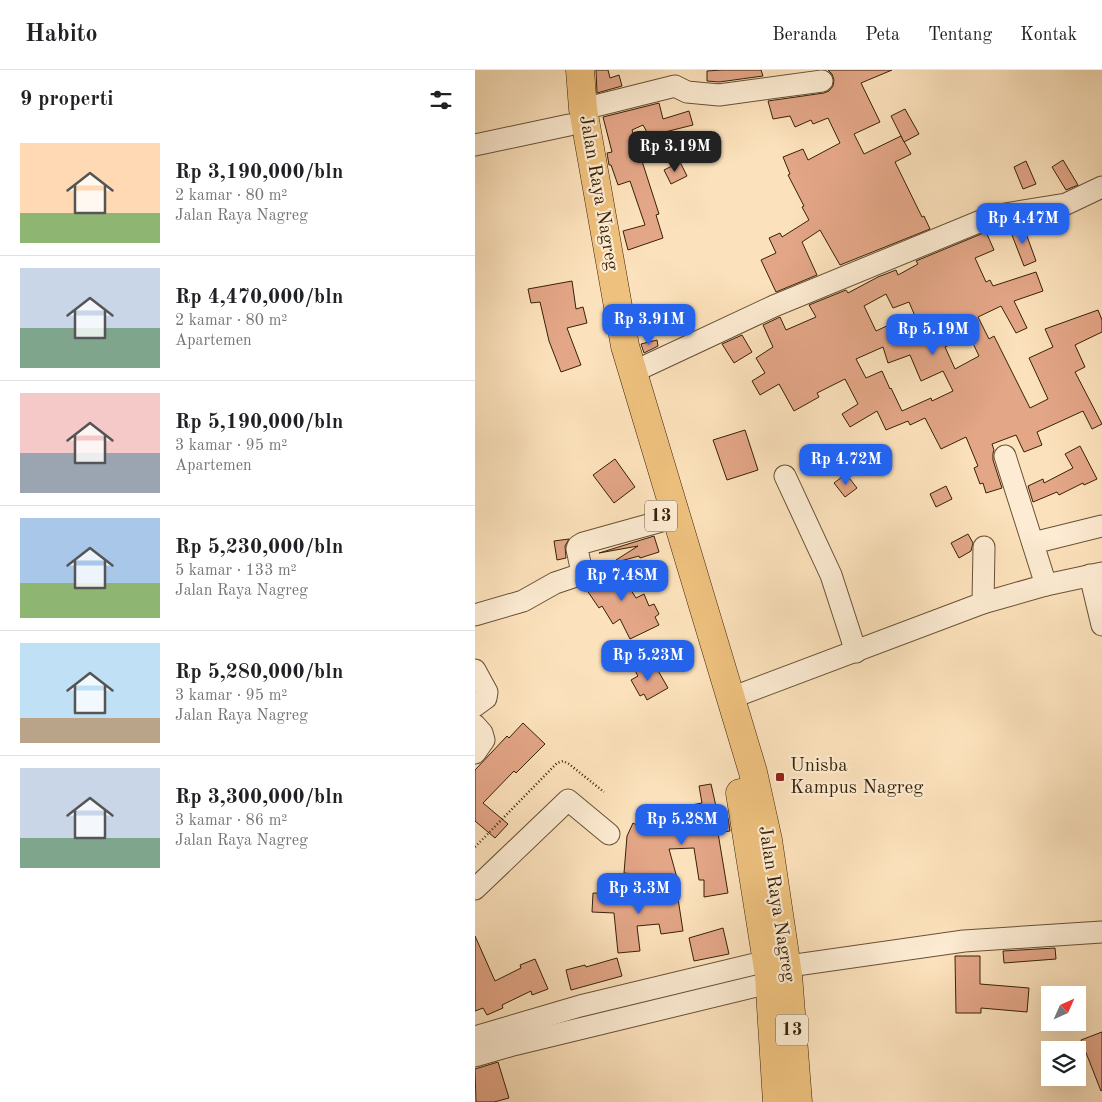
<!DOCTYPE html>
<html lang="id">
<head>
<meta charset="utf-8">
<style>
	:root { --surface:#fff; --page:#f6f6f6; --text:#202124; --muted:#757577; --line:#e0e0e0; --accent:#2563eb }
	body { margin:0; font-family:"Old Standard TT",serif; background:var(--page); color:var(--text); height:100vh; display:flex; flex-direction:column; font-size:19px; white-space:nowrap }
	* { box-sizing:border-box; margin:0 }
	p { font-size:16px; color:var(--muted) }
	.icon { flex:none; width:28px; height:28px; fill:none; stroke:currentColor; stroke-width:2; stroke-linecap:round; stroke-linejoin:round }
	.map { position:relative; flex:1; overflow:hidden }
	.details { display:flex; flex-direction:column; background:var(--surface); width:475px }
	.details>* { flex:none }
	.needle { width:32px; rotate:45deg }
	.controls { position:absolute; left:566px; top:916px; display:grid; gap:10px }
	.controls a { display:grid; place-items:center; width:45px; height:45px; border-radius:0px; background:var(--surface); box-shadow:0 5px 20px #0002; font-size:25px }
	.price { position:absolute; translate:-50% -42px; padding:0 11px; border-radius:10px; background:var(--accent); color:#fff; font-size:16px; line-height:32px; filter:drop-shadow(0 1px 2px #0008) }
	.price::after { content:''; position:absolute; left:50%; top:30px; width:15px; height:11px; margin-left:-8px; background:inherit; clip-path:polygon(0 0,100% 0,50% 100%) }
	.price.current { background:#222; color:#fff }
	ul { padding:0; list-style:none }
	li { display:flex; align-items:center; gap:15px; height:125px; padding:0 20px }
	li+li { border-top:1px solid var(--line) }
	li span { display:grid; place-items:center; flex:none; width:140px; height:100px; border-radius:0px; color:#555 }
	li>.icon { margin-inline-start:auto }
	span .icon { width:60px; height:60px; fill:#fffc; stroke-width:1 }
	li b { font-size:21px }
	h2 { display:flex; justify-content:space-between; align-items:center; height:60px; padding:0 20px; font-size:21px }
	header { display:flex; align-items:center; gap:30px; box-sizing:border-box; height:70px; padding:0 25px; background:var(--surface); border-bottom:1px solid var(--line) }
	header strong { font-size:24px }
	nav { display:flex; gap:28px; margin-inline-start:auto; font-size:18px }
	main { display:flex; flex:1; min-height:0 }
	.map>svg:first-child { display:block }
	.building { fill:#e3a687; stroke:#372107; fill-rule:evenodd }
	.lines { fill:none; stroke-linecap:round; stroke-linejoin:round }
	.minor-casing { stroke:#685134; stroke-width:23 }
	.highway-casing { stroke:#372107; stroke-width:29 }
	.path { stroke:#372107; stroke-width:2.5; stroke-dasharray:1 2.5; stroke-linecap:butt }
	.minor { stroke:#fdecd3; stroke-width:21 }
	.highway { stroke:#eec17e; stroke-width:28 }
	.poi-dot { fill:#8f2418; stroke:#fdecd3; stroke-width:2 }
	.labels { text-anchor:middle; dominant-baseline:central; stroke-width:4.5; stroke-linejoin:round; paint-order:stroke }
	.shield { fill:#fdecd3; stroke:#725e44; stroke-width:1 }
	.shield-label { font-size:18px; font-weight:bold; fill:#372107 }
	.street-label { font-size:19px; fill:#372107; stroke:#fdecd3 }
	.poi-label { font-size:19px; fill:#372107; stroke:#fdecd3; text-anchor:start }
</style>
</head>
<body>
<header>
<strong>Habito</strong>
<nav><a>Beranda</a><a>Peta</a><a>Tentang</a><a>Kontak</a></nav>
</header>
<main>
<section class="details">
<h2>9 properti<svg class="icon" aria-label="filters" viewBox="0 0 24 24"><path d="M4 7h16M4 17h16"/><circle cx="9" cy="7" r="2"/><circle cx="15" cy="17" r="2"/></svg></h2>
<ul>
<li><span style="background:linear-gradient(#ffd9b3 70%,#8fb573 0)"><svg class="icon" aria-label="home" viewBox="0 0 24 24"><path d="M3 11l9-7 9 7M6 9v11h12V9"/></svg></span><div><b>Rp 3,190,000/bln</b><p>2 kamar · 80 m²</p><p>Jalan Raya Nagreg</p></div></li>
<li><span style="background:linear-gradient(#c9d6e8 60%,#7fa58c 0)"><svg class="icon" aria-label="home" viewBox="0 0 24 24"><path d="M3 11l9-7 9 7M6 9v11h12V9"/></svg></span><div><b>Rp 4,470,000/bln</b><p>2 kamar · 80 m²</p><p>Apartemen</p></div></li>
<li><span style="background:linear-gradient(#f6c9c9 60%,#9aa5b1 0)"><svg class="icon" aria-label="home" viewBox="0 0 24 24"><path d="M3 11l9-7 9 7M6 9v11h12V9"/></svg></span><div><b>Rp 5,190,000/bln</b><p>3 kamar · 95 m²</p><p>Apartemen</p></div></li>
<li><span style="background:linear-gradient(#a9c7e8 65%,#8fb573 0)"><svg class="icon" aria-label="home" viewBox="0 0 24 24"><path d="M3 11l9-7 9 7M6 9v11h12V9"/></svg></span><div><b>Rp 5,230,000/bln</b><p>5 kamar · 133 m²</p><p>Jalan Raya Nagreg</p></div></li>
<li><span style="background:linear-gradient(#bfe0f5 75%,#b9a48a 0)"><svg class="icon" aria-label="home" viewBox="0 0 24 24"><path d="M3 11l9-7 9 7M6 9v11h12V9"/></svg></span><div><b>Rp 5,280,000/bln</b><p>3 kamar · 95 m²</p><p>Jalan Raya Nagreg</p></div></li>
<li><span style="background:linear-gradient(#c9d6e8 70%,#7fa58c 0)"><svg class="icon" aria-label="home" viewBox="0 0 24 24"><path d="M3 11l9-7 9 7M6 9v11h12V9"/></svg></span><div><b>Rp 3,300,000/bln</b><p>3 kamar · 86 m²</p><p>Jalan Raya Nagreg</p></div></li>
</ul>
</section>
<div class="map">
<svg width="627" height="1032" viewBox="0 0 627 1032">
	<rect width="100%" height="100%" fill="#fce2bc"/>
	<filter id="stains"><feTurbulence type="fractalNoise" baseFrequency=".004" numOctaves="4"/><feColorMatrix values="0 0 0 0 .2 0 0 0 0 .09 0 0 0 0 .02 0 0 0 .5 -.17"/></filter>
	<radialGradient id="worn" r=".72"><stop offset=".6" stop-color="#630" stop-opacity="0"/><stop offset="1" stop-color="#630" stop-opacity=".3"/></radialGradient>
	<g class="building">
		<path d="M121,0h12l2,8 9,-3 3,11 -25,7z"/>
		<path d="M247,0h39l2,6 -44,6 -12,-1v-10z"/>
		<path d="M353,0h64l-31,13 19,39 -26,12 10,20 37,-18 10,18 -16,8 27,55 2,-1 6,13 -90,36 -20,-35 -18,12 15,33 -41,17 -15,-32 15,-7 -7,-15 11,-5 2,4 27,-17 -7,-13 2,-1 -16,-31 2,-1 -7,-17 20,-8 5,11 32,-17 -12,-25 -15,6 -2,-4 -16,7 -5,-11 -17,3 -5,-18 56,-8 5,-2 4,-5 1,-6 -2,-6z"/>
		<path d="M184,33l4,16 26,-8 4,14 -44,11 -6,-11 -11,5 27,84 -3,1 7,23 -35,12 -5,-19 22,-6 -15,-44 -12,4 -7,-20h-2l-2,-12 5,-1 -9,-35z"/>
		<path d="M430,39l14,25 -15,8 -13,-26z"/>
		<path d="M588,90l15,25 -12,5 -14,-23z"/>
		<path d="M551,91l10,23 -13,5 -9,-22z"/>
		<path d="M205,92l7,14 -16,8 -7,-14z"/>
		<path d="M548,155l13,36 -12,5 -14,-36z"/>
		<path d="M511,162l8,18 -19,8 11,24 4,-2 3,6 43,-14 7,19 -29,10 13,27 -11,5 -15,-27 -23,11 11,22 5,-3 36,72 18,-9 -19,-41 24,-11 -8,-18 53,-19 4,10v12l-27,13 10,22 -10,5 27,52 -10,5 -9,-18 -46,21 5,13 -18,7 -8,-17 -24,9 2,6 -1,3v7l9,28 -16,5 -3,-10 -3,1 -6,-16 4,-2 -12,-29 -25,12 -16,-31 -15,7 -2,-4 -22,9 -9,-19 -27,16 -8,-13 16,-10 -13,-25 -28,14 2,4 -25,14 -15,-27 -19,11 -8,-14 13,-8 -9,-15 17,-11 -10,-22 17,-8 6,13 30,-13 -7,-12 37,-15 2,3 30,-16 18,-7 2,5 20,-11 -2,-3zM411,224l7,14 16,-6 14,33 -22,8 -10,-19 -15,7 -12,-25zM494,265l10,21 -24,13 -10,-22zM408,277l5,16 22,-8 11,26 22,-10 10,20 -21,10 -1,-3 -29,13 -11,-23 -1,1 -8,-18 -16,7 -10,-19z"/>
		<path d="M97,211l4,28 7,-2 4,16 -20,5 14,37 -20,7 -12,-31 -9,-39 -9,1 -3,-14z"/>
		<path d="M267,265l10,17 -18,11 -12,-19z"/>
		<path d="M182,270l1,6 -14,7 -3,-9z"/>
		<path d="M270,360l13,40 -31,10 -14,-40z"/>
		<path d="M605,376l17,33 -13,6 -1,-2 -24,12 -2,-3 -24,10 -5,-16 15,-7 1,4 29,-15 -8,-14z"/>
		<path d="M140,389l20,28 -21,16 -21,-28z"/>
		<path d="M371,404l11,14 -12,9 -11,-14z"/>
		<path d="M471,416l6,13 -16,8 -6,-13z"/>
		<path d="M493,464l5,9 -2,8 -12,7 -8,-15z"/>
		<path d="M179,466l5,16 -19,6 -1,-2 -22,6 -1,-2 22,-14 -39,7z"/>
		<path d="M94,469l-4,7 1,12 -9,2 -3,-19z"/>
		<path d="M138,492l23,36 8,-4 5,12 5,-2 5,10 -4,3 4,8 -29,14 -10,-20 -7,5 -11,-18 -3,2 -15,-22 4,-3 4,-7z"/>
		<path d="M154,590l18,12 9,-5 12,21 -21,12 -3,-6 -4,2 -9,-16 7,-4z"/>
		<path d="M48,653l22,21 -29,29 -2,-2 -31,32 25,21 -13,14 -20,-17v-51l32,-34 2,2z"/>
		<path d="M236,714l8,36 9,-2 2,13 -12,2 10,60 -24,4v-17h-5l-5,-32 -25,1 8,29 -53,-5 3,-37 6,-13 7,4 3,-8 18,9 29,-1 -4,-21 16,-3 -3,-17z"/>
		<path d="M202,822l6,39 -22,3 -2,-10 -22,2 3,25 -22,2 -4,-40 -22,-1 1,-19 21,1v2z"/>
		<path d="M248,858l6,26 -35,7 -5,-23z"/>
		<path d="M0,866l20,45 26,-13 -1,-3 15,-6 13,30 -16,6 -1,-4 -29,14 1,3 -16,7 -4,-7 -8,3z"/>
		<path d="M580,878l1,11 -52,4 -1,-12z"/>
		<path d="M480,886h25v28l49,4 -2,24 -46,-4v5h-25z"/>
		<path d="M142,888l5,18 -51,14 -5,-20 19,-5 1,2z"/>
		<path d="M627,962v58l-1,1 -20,-51z"/>
		<path d="M23,992l11,36 -15,4h-18l-1,-33z"/>
	</g>
	<g class="lines">
		<defs>
			<g id="minor">
				<path d="M108,39l92,-23 12,6 32,3 103,-14"/>
				<path d="M0,75l94,-20"/>
				<path d="M158,302l141,-66 219,-90 73,-12 36,-17"/>
				<path d="M530,386l41,129"/>
				<path d="M310,406l46,99 25,77"/>
				<path d="M558,473l69,-17"/>
				<path d="M615,505l12,50"/>
				<path d="M508,533l63,-18 56,-12"/>
				<path d="M0,545l48,-14 32,-18 24,-8 2,-7 -4,-19 1,-3 5,-3 79,-22"/>
				<path d="M0,600l12,22 -1,6 -11,8"/>
				<path d="M256,628l252,-95 1,-56"/>
				<path d="M0,655l7,8 2,7 -9,13"/>
				<path d="M0,819l93,-89 41,34"/>
				<path d="M0,967l105,-31 187,-45 18,-2 11,6 168,-24 138,-9"/>
				<path d="M0,986l38,-11 256,-62 15,-6"/>
			</g>
			<g id="highway">
				<path d="M105,0l3,39 42,237 128,426 15,68 20,135 10,127"/>
				<path d="M265,723l29,182 8,127"/>
			</g>
		</defs>
		<use href="#minor" class="minor-casing"/>
		<use href="#highway" class="highway-casing"/>
		<path class="path" d="M0,777l82,-84 6,-2 6,3 35,28"/>
		<use href="#minor" class="minor"/>
		<use href="#highway" class="highway"/>
	</g>
	<rect class="poi-dot" x="300" y="702" width="10" height="10" rx="2.5"/>
	<g class="labels">
		<g class="shield">
			<rect x="170" y="430.5" width="32" height="31" rx="4"/>
			<rect x="301" y="944.5" width="32" height="31" rx="4"/>
		</g>
		<g class="shield-label">
			<text x="186" y="446">13</text>
			<text x="317" y="960">13</text>
		</g>
		<g class="street-label">
			<text transform="translate(123 123) rotate(80)">Jalan Raya Nagreg</text>
			<text transform="translate(301 834) rotate(81)">Jalan Raya Nagreg</text>
		</g>
		<g class="poi-label">
			<text x="315" y="696">Unisba<tspan x="315" dy="22">Kampus Nagreg</tspan></text>
		</g>
	</g>
	<rect width="100%" height="100%" filter="url(#stains)"/>
	<rect width="100%" height="100%" fill="url(#worn)"/>
</svg>
<div class="controls">
<a><svg class="needle" viewBox="-14 -14 28 28"><path d="M0-13l5 13h-10z" fill="#e53935"/><path d="M0 13l5-13h-10z" fill="#757577"/></svg></a>
<a><svg class="icon" aria-label="layers" viewBox="0 0 24 24"><path d="M12 4l9 5-9 5-9-5zM3 14l9 5 9-5"/></svg></a>
</div>
<b class="price current" style="left:200px;top:103px">Rp 3.19M</b>
<b class="price" style="left:548px;top:175px">Rp 4.47M</b>
<b class="price" style="left:174px;top:276px">Rp 3.91M</b>
<b class="price" style="left:458px;top:286px">Rp 5.19M</b>
<b class="price" style="left:371px;top:416px">Rp 4.72M</b>
<b class="price" style="left:147px;top:532px">Rp 7.48M</b>
<b class="price" style="left:173px;top:612px">Rp 5.23M</b>
<b class="price" style="left:207px;top:776px">Rp 5.28M</b>
<b class="price" style="left:164px;top:845px">Rp 3.3M</b>
</div>
</main>
</body>
</html>
